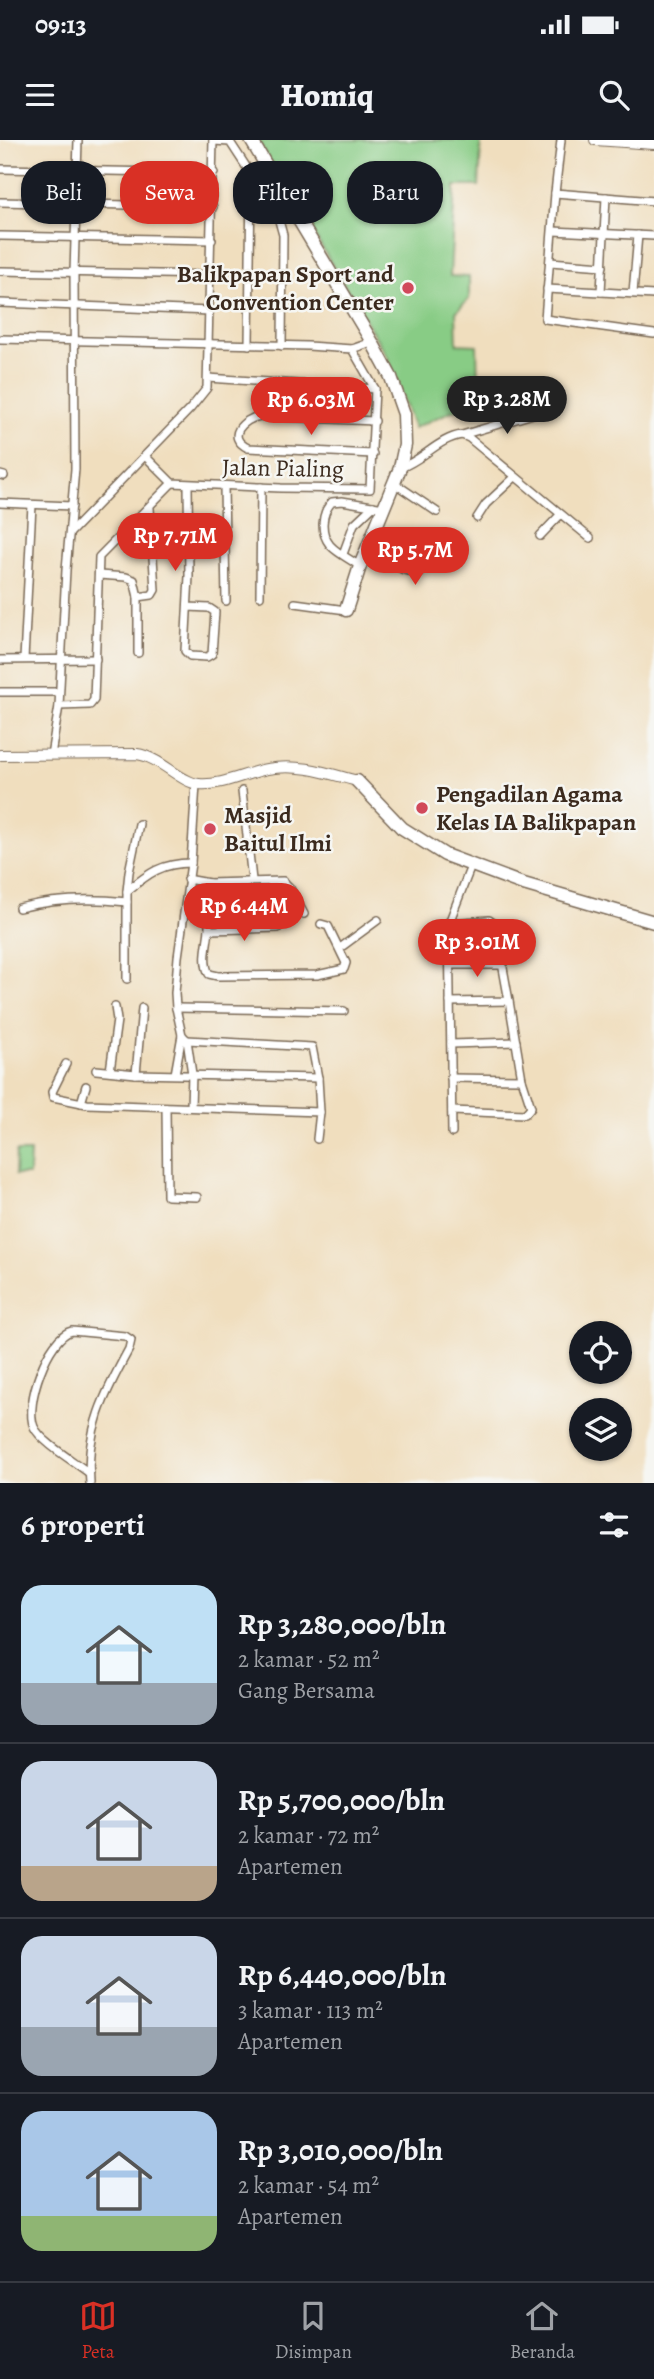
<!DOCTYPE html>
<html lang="id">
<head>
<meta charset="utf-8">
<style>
	:root { --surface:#171b24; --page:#242831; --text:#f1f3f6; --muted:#9ea1a6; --line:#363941; --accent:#d93025 }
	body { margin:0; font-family:Alegreya,serif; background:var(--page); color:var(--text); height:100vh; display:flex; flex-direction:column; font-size:26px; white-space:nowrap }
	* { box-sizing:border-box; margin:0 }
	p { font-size:23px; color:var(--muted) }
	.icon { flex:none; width:38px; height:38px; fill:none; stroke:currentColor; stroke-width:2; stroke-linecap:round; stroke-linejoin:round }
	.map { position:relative; height:1343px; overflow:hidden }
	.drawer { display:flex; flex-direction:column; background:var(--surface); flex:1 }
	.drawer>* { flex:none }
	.hud { position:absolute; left:21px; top:21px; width:612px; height:63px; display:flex; gap:14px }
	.tools { position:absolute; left:569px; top:1181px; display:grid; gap:14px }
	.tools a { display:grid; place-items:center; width:63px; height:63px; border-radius:50%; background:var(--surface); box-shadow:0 2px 5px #0004; font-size:35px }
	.price { position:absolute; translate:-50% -60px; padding:0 16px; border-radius:24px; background:var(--accent); color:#fff; font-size:23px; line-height:46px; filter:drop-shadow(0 2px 4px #0008) }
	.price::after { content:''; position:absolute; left:50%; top:42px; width:21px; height:16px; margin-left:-10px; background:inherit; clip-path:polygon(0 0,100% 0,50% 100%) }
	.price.selected { background:#222; color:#fff }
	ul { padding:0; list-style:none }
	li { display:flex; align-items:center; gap:21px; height:175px; padding:0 21px }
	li+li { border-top:2px solid var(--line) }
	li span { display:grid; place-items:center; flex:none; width:196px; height:140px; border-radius:21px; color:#555 }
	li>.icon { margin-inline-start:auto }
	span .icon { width:84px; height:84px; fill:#fffc; stroke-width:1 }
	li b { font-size:30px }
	h2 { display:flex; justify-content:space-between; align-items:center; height:84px; padding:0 21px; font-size:30px }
	.pill { padding:0 24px; border-radius:28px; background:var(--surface); box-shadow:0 2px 5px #0004; font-size:24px; line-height:63px }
	.pill.selected { background:var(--accent); color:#fff }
	.status { display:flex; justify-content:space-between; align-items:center; height:49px; padding:0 35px; background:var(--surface); direction:ltr }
	.status svg { height:19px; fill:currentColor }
	header { display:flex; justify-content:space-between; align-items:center; height:91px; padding:0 21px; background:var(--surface); font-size:32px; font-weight:800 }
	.dock { display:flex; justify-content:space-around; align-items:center; height:98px; border-top:2px solid var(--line); background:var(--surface); font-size:19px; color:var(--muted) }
	.dock a { display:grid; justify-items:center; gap:4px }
	.dock .selected { color:var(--accent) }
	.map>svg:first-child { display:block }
	.pitch { fill:#88cc85; stroke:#627b52; stroke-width:2 }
	.water { fill:url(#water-waves); stroke:#416f71; stroke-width:2 }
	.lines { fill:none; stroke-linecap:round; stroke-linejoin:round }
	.street-casing { stroke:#7a6956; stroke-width:10 }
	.secondary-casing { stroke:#7a6956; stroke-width:12 }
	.highway-casing { stroke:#7a6956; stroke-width:15 }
	.street { stroke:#fff; stroke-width:7 }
	.secondary { stroke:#fff; stroke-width:10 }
	.highway { stroke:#fff; stroke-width:12 }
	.poi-dot { fill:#d1495b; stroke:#f6f6f2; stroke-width:2.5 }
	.labels { text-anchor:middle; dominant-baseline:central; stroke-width:5; stroke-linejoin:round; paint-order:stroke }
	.poi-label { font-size:24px; font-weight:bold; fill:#3b2a1e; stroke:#f6f6f2; text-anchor:start }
	.street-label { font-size:24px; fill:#3b2a1e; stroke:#f6f6f2 }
</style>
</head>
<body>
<div class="status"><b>09:13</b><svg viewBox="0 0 49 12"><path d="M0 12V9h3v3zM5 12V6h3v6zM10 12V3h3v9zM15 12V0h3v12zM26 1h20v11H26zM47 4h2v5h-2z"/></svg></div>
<header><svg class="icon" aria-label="menu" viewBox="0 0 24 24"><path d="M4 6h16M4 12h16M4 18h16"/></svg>Homiq<svg class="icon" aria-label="search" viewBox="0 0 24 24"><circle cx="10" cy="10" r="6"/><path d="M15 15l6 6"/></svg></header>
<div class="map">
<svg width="654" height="1343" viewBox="0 0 654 1343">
	<defs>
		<pattern id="water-waves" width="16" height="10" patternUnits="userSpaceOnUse" patternTransform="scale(1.75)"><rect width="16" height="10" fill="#47b4c4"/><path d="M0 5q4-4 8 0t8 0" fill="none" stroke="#3c939f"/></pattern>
	</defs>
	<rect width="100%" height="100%" fill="#f6f6f2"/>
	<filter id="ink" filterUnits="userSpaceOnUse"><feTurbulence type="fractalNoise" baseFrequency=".0143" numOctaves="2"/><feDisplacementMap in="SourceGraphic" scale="14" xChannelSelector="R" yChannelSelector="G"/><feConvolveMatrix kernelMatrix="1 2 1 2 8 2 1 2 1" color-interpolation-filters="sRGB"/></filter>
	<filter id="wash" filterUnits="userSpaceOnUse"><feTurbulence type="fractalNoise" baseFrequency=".00686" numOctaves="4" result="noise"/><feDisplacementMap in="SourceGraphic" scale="28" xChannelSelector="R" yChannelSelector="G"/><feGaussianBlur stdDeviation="1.57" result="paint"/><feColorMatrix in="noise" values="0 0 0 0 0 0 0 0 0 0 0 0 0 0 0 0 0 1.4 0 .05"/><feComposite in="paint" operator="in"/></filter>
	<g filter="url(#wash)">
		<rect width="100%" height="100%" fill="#f0debe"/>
		<g class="pitch">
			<path d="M257,0h224l-2,46h-24l-5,90 19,1v22l-13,13 1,32 20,1 1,46 -6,11 -58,26 -27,-72z"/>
			<path d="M16,1012h14l-1,23h-14z"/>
		</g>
		<circle class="water" cx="378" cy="37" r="10"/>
	</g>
	<g filter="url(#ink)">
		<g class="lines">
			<defs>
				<g id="street">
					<path d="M561,0l-6,53 99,8"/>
					<path d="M213,1l17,1 19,29 2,8 -2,166"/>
					<path d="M0,29l214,4"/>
					<path d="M555,53l-10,126 109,15"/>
					<path d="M251,56l18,6 9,15 5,18 -1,111"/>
					<path d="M606,57l-5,95 53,3"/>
					<path d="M0,62l213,5"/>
					<path d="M553,91l101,5"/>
					<path d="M0,96l212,4"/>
					<path d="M550,122l53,4"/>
					<path d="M0,131l211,4"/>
					<path d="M547,149l54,3"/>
					<path d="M633,153l5,-58"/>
					<path d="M0,163l210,8"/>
					<path d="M0,199l308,7 44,3 20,-7"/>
					<path d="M208,238l167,11"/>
					<path d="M462,295l7,3 121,100"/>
					<path d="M373,314l-125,-6c-23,-11 -5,-29 12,-32l115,5"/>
					<path d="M145,316l27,27 109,5 89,1 5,-100 -23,-40"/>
					<path d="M400,328c23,-8 39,-30 62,-33l81,-24"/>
					<path d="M0,335l4,1"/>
					<path d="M394,343l43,29"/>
					<path d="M188,345l1,91 -4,75 5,5 17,1 5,-3 3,-42 -6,-4 -21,-1"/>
					<path d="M224,346l2,115"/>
					<path d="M0,363l72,3"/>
					<path d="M477,378l9,-14 29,-27"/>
					<path d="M70,393l121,-125 16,-20 6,-248"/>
					<path d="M540,396l20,-21"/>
					<path d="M366,412l38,18 15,3 21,-34"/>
					<path d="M343,414l11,-30 19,-18"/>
					<path d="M360,426c-9,-6 -23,-13 -30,-21 -10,-12 -9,-32 2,-43l10,-1 42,7"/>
					<path d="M99,435l27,2 8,3 4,17v56"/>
					<path d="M260,456l1,-109"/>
					<path d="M138,457l14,-2 3,-5 -5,-82"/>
					<path d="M295,463l51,7"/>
					<path d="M24,519l8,-154"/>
					<path d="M0,520l96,-1"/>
					<path d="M0,552h59"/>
					<path d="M59,566l31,-1 4,-5 5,-143 73,-74"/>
					<path d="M51,615l8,-49 7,-136 9,-101 -1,-196 4,-133"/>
					<path d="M242,651l10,89"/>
					<path d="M187,739l22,4"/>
					<path d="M127,751l2,-19 10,-48"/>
					<path d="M19,768c36,-9 71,-10 108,-6"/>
					<path d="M304,774l-14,-26 -7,-7 -74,2c0,16 0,31 0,46 -1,14 -7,32 0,45l9,2 99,-1 27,-6 2,-6 -18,-37 -7,-2"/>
					<path d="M449,783l40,-3 6,4 14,77 -59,1"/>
					<path d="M209,790l69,-2"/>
					<path d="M450,805h50"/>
					<path d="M340,808l38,-28"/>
					<path d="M450,825h53"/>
					<path d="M127,839v-88c22,-18 35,-28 64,-28"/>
					<path d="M176,868l168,3"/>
					<path d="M187,900l125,7 6,31 2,34"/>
					<path d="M451,904l65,-2"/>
					<path d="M66,924l-14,28 1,5 34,7 233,8 -3,27"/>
					<path d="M96,930l40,4 182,4"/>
					<path d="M110,931l7,-51 -2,-13"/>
					<path d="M136,934l6,-66"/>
					<path d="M175,934l7,-39"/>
					<path d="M451,938l71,1 -13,-78"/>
					<path d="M81,963l5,-17"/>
					<path d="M191,966l1,-32 -5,-34 -5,-5 -6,-27 -1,-15 3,-36 13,-94 5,-79"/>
					<path d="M166,967l1,89 30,1"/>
					<path d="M452,971l73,3 6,-7 -9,-28"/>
					<path d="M452,993l-3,-210 22,-57"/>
					<path d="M89,1333c-14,-11 -48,-31 -55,-46 -10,-22 14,-91 38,-96l53,5 6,4 -2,9c-24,44 -44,81 -39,134"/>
				</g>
				<g id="secondary">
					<path d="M595,0l59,4"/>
					<path d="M0,615l137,-1c23,3 44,29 62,30 24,2 46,-11 68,-15 32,-6 60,4 90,12"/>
				</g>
				<g id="highway">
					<path d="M251,0l121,202 19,35 13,37 1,31 -5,23 -40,98 -14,44"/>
					<path d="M357,641l45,47 43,27 75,28 134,39"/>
				</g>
			</defs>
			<use href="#street" class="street-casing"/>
			<use href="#secondary" class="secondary-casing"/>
			<use href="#highway" class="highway-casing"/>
			<use href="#street" class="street"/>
			<use href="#secondary" class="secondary"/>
			<use href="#highway" class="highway"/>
		</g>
	</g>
	<g class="poi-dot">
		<circle cx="408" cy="148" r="7"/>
		<circle cx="422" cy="668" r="7"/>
		<circle cx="210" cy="689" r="7"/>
	</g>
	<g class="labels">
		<g class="poi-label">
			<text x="394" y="134" text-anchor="end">Balikpapan Sport and<tspan x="394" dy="28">Convention Center</tspan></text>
			<text x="436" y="654">Pengadilan Agama<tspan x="436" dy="28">Kelas IA Balikpapan</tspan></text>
			<text x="224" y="675">Masjid<tspan x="224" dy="28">Baitul Ilmi</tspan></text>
		</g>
		<g class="street-label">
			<text transform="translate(283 328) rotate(1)">Jalan Pialing</text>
		</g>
	</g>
</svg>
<div class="tools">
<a><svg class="icon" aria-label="locate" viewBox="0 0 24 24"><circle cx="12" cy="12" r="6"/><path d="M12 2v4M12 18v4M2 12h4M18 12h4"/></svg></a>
<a><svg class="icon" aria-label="layers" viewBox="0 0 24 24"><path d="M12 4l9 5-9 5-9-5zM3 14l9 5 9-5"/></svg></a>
</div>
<b class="price selected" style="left:507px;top:296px">Rp 3.28M</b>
<b class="price" style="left:311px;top:297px">Rp 6.03M</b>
<b class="price" style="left:175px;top:433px">Rp 7.71M</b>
<b class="price" style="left:415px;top:447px">Rp 5.7M</b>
<b class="price" style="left:244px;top:803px">Rp 6.44M</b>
<b class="price" style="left:477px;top:839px">Rp 3.01M</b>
<div class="hud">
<a class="pill">Beli</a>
<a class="pill selected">Sewa</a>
<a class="pill">Filter</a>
<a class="pill">Baru</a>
</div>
</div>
<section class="drawer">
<h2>6 properti<svg class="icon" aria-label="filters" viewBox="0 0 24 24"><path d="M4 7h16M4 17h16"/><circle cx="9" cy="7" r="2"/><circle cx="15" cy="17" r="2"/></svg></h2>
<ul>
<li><span style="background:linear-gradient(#bfe0f5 70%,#9aa5b1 0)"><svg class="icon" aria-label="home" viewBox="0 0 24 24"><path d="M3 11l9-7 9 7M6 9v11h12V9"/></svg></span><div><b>Rp 3,280,000/bln</b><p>2 kamar · 52 m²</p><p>Gang Bersama</p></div></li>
<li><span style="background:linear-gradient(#c9d6e8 75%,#b9a48a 0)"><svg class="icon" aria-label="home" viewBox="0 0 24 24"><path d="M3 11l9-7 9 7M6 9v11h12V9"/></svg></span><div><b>Rp 5,700,000/bln</b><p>2 kamar · 72 m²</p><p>Apartemen</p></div></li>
<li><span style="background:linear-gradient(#c9d6e8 65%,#9aa5b1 0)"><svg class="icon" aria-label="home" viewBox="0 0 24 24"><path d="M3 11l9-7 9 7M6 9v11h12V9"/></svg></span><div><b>Rp 6,440,000/bln</b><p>3 kamar · 113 m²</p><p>Apartemen</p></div></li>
<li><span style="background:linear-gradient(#a9c7e8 75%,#8fb573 0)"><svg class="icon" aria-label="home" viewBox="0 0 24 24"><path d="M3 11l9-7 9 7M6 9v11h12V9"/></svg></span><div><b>Rp 3,010,000/bln</b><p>2 kamar · 54 m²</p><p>Apartemen</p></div></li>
</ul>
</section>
<nav class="dock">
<a class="selected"><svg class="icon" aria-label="map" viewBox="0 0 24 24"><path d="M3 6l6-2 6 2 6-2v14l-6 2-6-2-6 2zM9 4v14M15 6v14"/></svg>Peta</a>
<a><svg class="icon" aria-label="saved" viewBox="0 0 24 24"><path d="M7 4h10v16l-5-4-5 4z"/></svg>Disimpan</a>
<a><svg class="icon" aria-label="home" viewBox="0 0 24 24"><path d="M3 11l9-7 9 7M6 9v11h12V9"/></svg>Beranda</a>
</nav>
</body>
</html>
